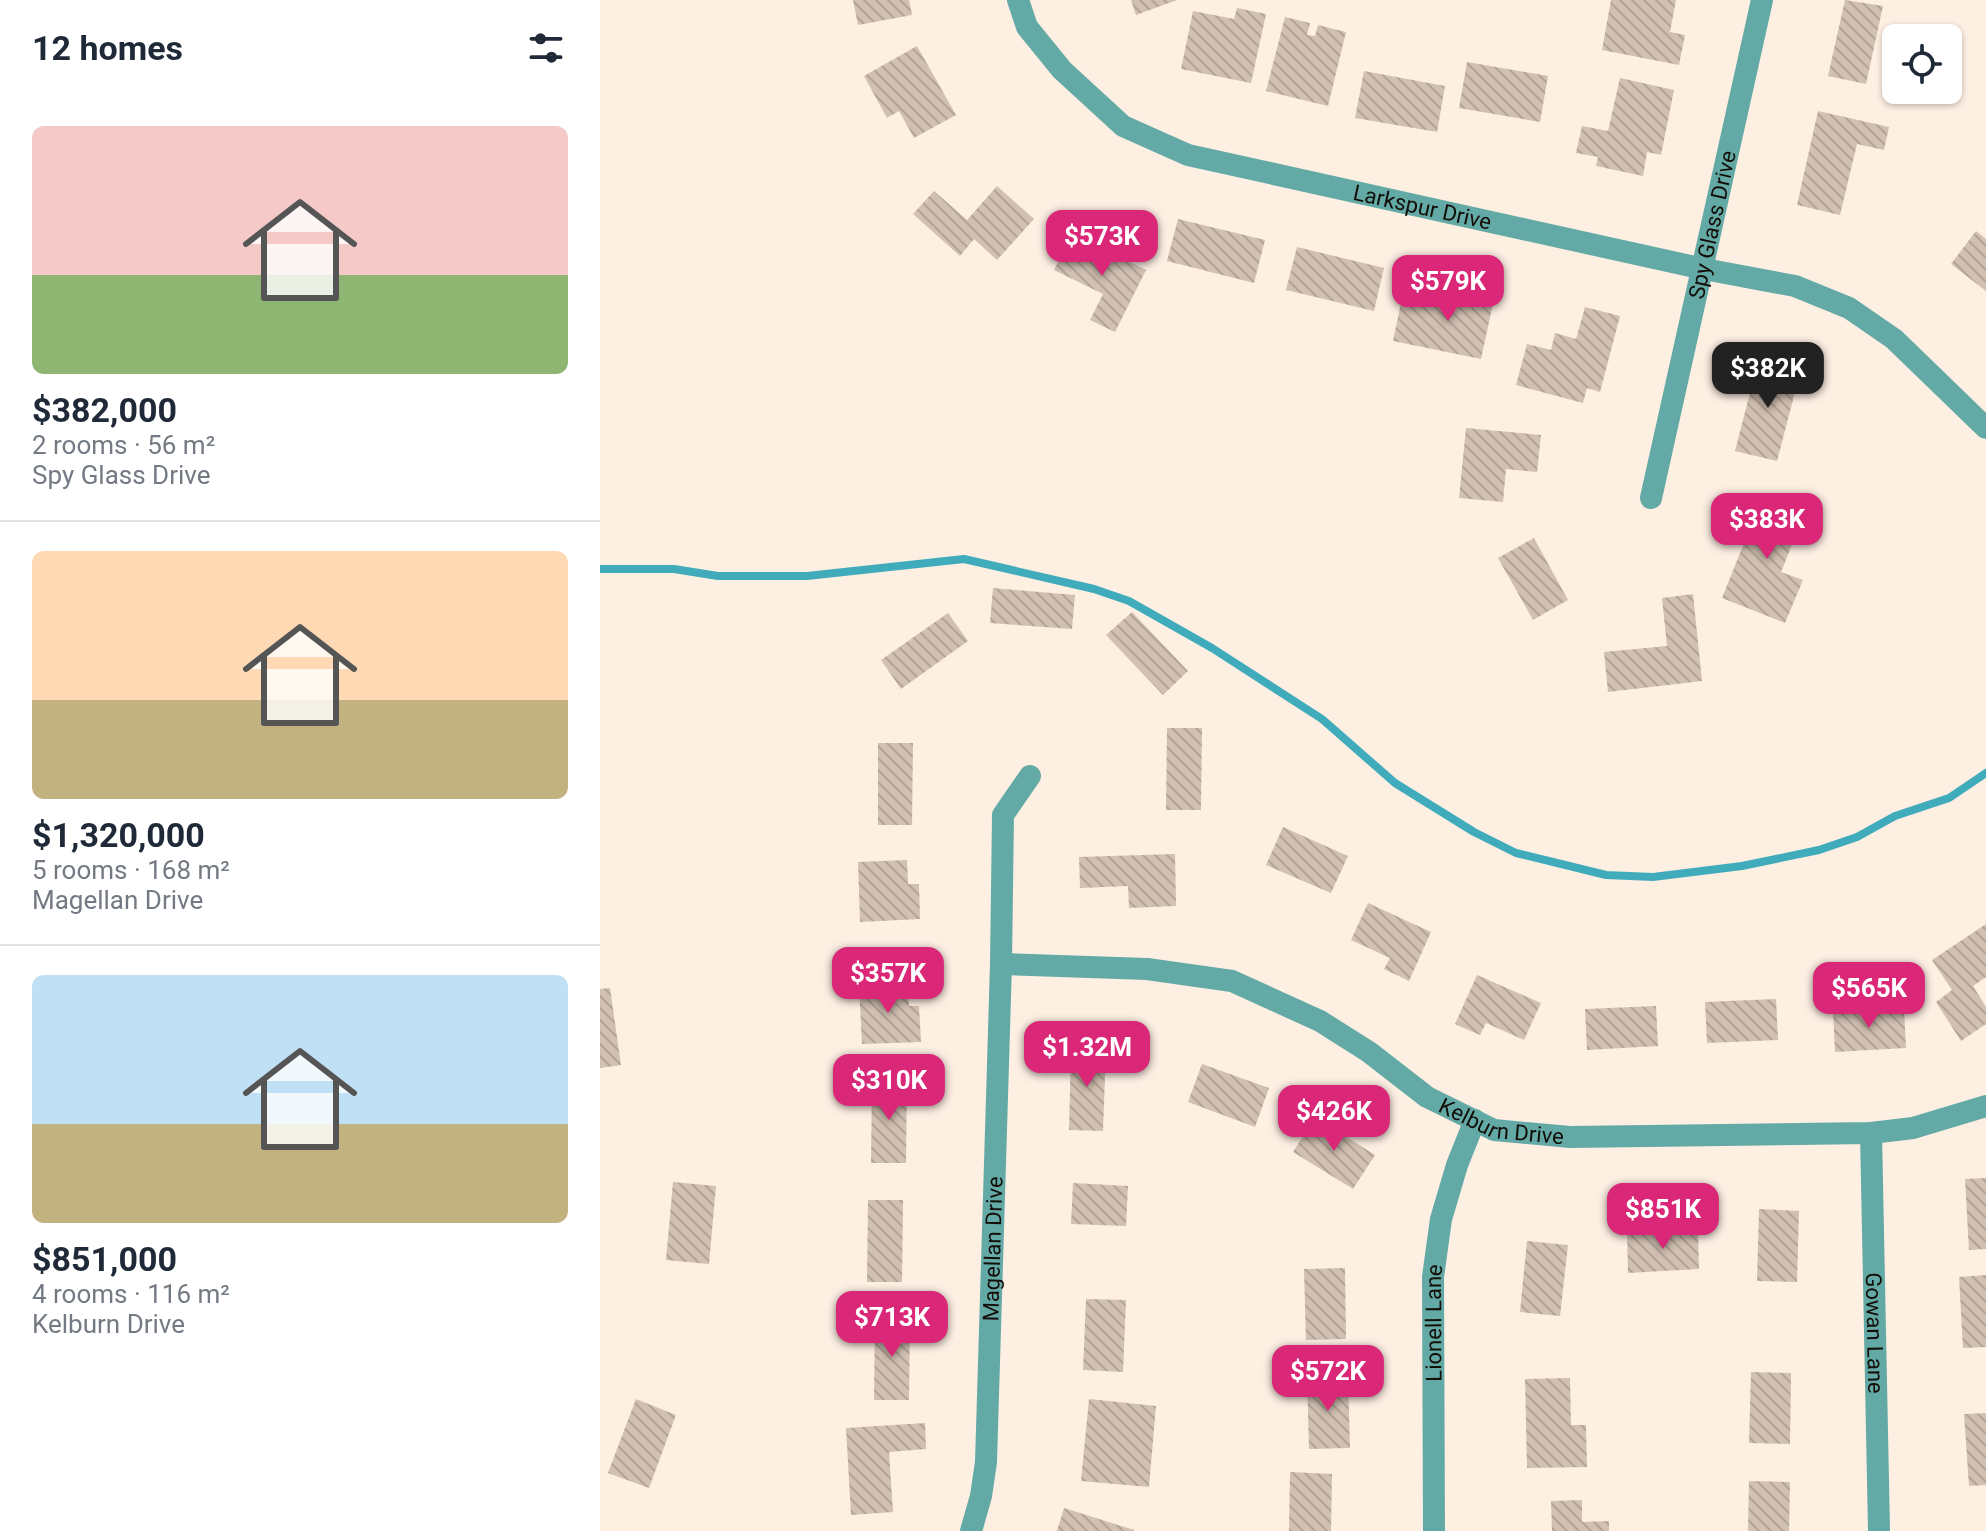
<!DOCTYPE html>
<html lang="en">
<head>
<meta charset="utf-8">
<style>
	:root { --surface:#fff; --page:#f2f2f3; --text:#1f2937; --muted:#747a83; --line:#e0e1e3; --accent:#db2777 }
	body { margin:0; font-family:Roboto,sans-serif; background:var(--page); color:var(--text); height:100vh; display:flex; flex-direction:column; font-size:30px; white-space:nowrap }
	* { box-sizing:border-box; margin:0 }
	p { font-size:26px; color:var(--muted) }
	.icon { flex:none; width:44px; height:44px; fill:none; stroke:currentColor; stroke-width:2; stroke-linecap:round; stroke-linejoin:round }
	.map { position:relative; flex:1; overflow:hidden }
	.drawer { display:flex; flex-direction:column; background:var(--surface); width:600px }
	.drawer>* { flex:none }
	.controls { position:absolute; left:1282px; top:24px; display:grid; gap:16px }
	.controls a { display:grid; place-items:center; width:80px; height:80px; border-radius:12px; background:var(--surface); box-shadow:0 2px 6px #0004; font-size:40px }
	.price { position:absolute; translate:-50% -68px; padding:0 18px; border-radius:16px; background:var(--accent); color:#fff; font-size:26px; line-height:52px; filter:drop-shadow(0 2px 4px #0008) }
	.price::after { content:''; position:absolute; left:50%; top:48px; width:24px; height:18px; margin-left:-12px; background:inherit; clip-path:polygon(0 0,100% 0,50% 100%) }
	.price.selected { background:#222; color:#fff }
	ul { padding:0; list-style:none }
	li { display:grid; align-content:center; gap:16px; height:424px; padding:0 32px }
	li+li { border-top:2px solid var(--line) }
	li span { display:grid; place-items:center; height:248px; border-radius:12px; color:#555 }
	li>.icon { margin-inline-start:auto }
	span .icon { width:144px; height:144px; fill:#fffc; stroke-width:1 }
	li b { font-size:34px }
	h2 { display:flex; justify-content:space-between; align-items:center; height:96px; padding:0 32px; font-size:34px }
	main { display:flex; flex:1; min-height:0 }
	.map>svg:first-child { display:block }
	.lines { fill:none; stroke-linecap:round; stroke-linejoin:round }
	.stream { stroke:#40acbb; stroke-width:8 }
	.building { fill:url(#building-back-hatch) }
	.minor { stroke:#63aaa6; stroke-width:22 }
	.labels { text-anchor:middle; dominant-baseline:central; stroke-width:8; stroke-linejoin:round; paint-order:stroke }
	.street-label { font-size:22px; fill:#140e09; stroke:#fff }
</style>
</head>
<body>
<main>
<section class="drawer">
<h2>12 homes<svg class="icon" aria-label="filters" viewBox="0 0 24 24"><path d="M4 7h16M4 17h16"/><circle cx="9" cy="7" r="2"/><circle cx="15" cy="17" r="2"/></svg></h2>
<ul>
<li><span style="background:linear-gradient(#f6c9c9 60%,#8fb573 0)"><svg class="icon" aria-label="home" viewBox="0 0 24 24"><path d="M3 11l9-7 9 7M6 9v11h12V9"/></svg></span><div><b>$382,000</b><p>2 rooms · 56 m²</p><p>Spy Glass Drive</p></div></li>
<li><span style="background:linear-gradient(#ffd9b3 60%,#c2b280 0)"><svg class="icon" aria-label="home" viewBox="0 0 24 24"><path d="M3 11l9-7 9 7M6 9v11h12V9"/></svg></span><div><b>$1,320,000</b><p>5 rooms · 168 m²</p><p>Magellan Drive</p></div></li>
<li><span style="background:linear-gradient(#bfe0f5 60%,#c2b280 0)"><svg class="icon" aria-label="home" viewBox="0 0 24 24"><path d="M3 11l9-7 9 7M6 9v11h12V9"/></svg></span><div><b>$851,000</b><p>4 rooms · 116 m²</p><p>Kelburn Drive</p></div></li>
</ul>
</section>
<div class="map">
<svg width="1386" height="1531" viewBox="0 0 1386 1531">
	<defs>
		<pattern id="building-back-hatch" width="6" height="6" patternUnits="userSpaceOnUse" patternTransform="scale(2)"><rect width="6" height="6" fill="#d2c0b2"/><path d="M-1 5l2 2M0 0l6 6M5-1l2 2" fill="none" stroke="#b3a498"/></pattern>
	</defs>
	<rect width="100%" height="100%" fill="#feefe3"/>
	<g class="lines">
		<path class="stream" d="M0,569h74l44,7h89l157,-17 130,30 35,12 83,47 110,71 73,64 79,49 42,21 90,22 47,2 89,-11 77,-16 38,-13 38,-21 54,-18 37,-25"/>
	</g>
	<g class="building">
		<path d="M253,0h56l3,15 -54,10z"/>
		<path d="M531,0h46l-41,15z"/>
		<path d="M1011,0h65l-6,32 15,3 -6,30 -77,-15z"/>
		<path d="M1245,0l38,6 -17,78 -38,-8z"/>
		<path d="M637,8l29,6 -15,69 -70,-14 12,-58 41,8z"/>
		<path d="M685,17l25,6 -3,12 8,1 3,-11 28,7 -18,74 -62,-15z"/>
		<path d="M317,46l39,69 -42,23 -15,-27 -12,7 -23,-42z"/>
		<path d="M867,62l81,14 -8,46 -81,-14z"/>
		<path d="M764,71l81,15 -8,46 -82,-14z"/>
		<path d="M1020,78l54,12 -13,65 -14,-3 -4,24 -47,-10 2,-9 -22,-4 6,-27 26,5z"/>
		<path d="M1218,111l71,16 -5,23 -27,-6 -17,71 -43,-10z"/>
		<path d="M397,186l37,33 -37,41 -23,-21 -14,17 -47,-42 21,-23 33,29z"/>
		<path d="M578,219l87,21 -11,43 -87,-22z"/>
		<path d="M1376,231l10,8v52l-35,-27z"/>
		<path d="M473,233l73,37 -31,62 -25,-12 13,-26 -49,-24z"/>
		<path d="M697,247l87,21 -10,43 -88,-21z"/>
		<path d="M862,283l34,7 -15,69 -88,-18 9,-43 54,12z"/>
		<path d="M985,307l35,9 -20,76 -13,-4 -4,15 -67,-18 11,-41 24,6 4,-17 21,6z"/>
		<path d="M1159,358l42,11 -24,92 -42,-10z"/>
		<path d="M866,428l75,7 -4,37 -31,-3 -3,33 -44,-4z"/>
		<path d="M1164,493l42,17 -25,62 22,8 -18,43 -63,-25z"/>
		<path d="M934,538l34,62 -35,20 -35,-62z"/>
		<path d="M393,588l82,7 -3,34 -82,-6z"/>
		<path d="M1093,594l9,87 -94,11 -4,-40 63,-6 -5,-48z"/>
		<path d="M532,612l56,59 -25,24 -57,-60z"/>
		<path d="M348,613l20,28 -67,48 -20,-29z"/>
		<path d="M567,728h35l-1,82h-35z"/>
		<path d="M278,743h35l-1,82h-34z"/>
		<path d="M683,827l65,29 -17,37 -65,-28z"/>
		<path d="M575,854l1,52 -47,2 -1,-22 -48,2 -1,-31z"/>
		<path d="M307,860l1,24h11l1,35 -60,3 -2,-60z"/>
		<path d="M768,903l63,29 -22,49 -25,-12 6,-11 -39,-18z"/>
		<path d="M1386,924v53l-13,9 13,21v17l-25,17 -25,-39 16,-12 -20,-30z"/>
		<path d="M877,975l64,28 -17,37 -38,-17 -6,12 -25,-11z"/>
		<path d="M308,983l1,23h10l2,36 -59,2 -3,-59z"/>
		<path d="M10,988l11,77 -21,3v-79z"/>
		<path d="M1176,999l2,41 -71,3 -2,-41z"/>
		<path d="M1056,1006l2,40 -71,4 -2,-41z"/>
		<path d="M1304,1008l2,40 -71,4 -2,-41z"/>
		<path d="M471,1048l35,1 -3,82 -34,-1z"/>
		<path d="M602,1064l67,24 -14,39 -67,-25z"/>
		<path d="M272,1080h35l-1,83h-35z"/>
		<path d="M715,1117l60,38 -22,34 -60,-37z"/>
		<path d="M1386,1178v71l-17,1 -4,-71z"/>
		<path d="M73,1182l43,4 -7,78 -43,-4z"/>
		<path d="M473,1183l55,3 -2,40 -55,-2z"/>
		<path d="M268,1200h35l-1,82h-35z"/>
		<path d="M1159,1209l40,2 -2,71 -40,-1z"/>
		<path d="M1098,1229l1,40 -71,4 -1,-41z"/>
		<path d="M927,1241l41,4 -8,71 -40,-4z"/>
		<path d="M745,1268l1,71 -40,1 -2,-71z"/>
		<path d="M1386,1275v72l-23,1 -4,-71z"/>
		<path d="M486,1299l40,1 -3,72 -40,-2z"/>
		<path d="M275,1318h35l-1,82h-35z"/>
		<path d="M1151,1372l40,1 -1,71 -41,-1z"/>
		<path d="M748,1377l2,71 -41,1 -2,-71z"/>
		<path d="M970,1378l1,47h15l1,42 -60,1 -2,-89z"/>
		<path d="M36,1399l40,16 -27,73 -41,-15z"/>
		<path d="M489,1399l67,7 -7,81 -68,-6z"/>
		<path d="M1386,1413v72l-17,1 -5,-72z"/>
		<path d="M325,1423l1,26 -37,3 4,60 -42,3 -5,-87z"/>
		<path d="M690,1472l42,2 -1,57h-42z"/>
		<path d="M1149,1481l41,1 -1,49h-41z"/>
		<path d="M982,1500v22l27,-1v10h-57l-1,-30z"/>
		<path d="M464,1508l70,22v1h-77z"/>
	</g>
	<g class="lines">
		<g class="minor">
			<path id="s1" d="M418,0l9,27 35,43 61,56 65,29 516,114 91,17 54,22 45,31 92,89"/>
			<path id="s2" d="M1051,498l111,-498"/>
			<path id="s3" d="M401,964l146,5 85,12 88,40 49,31 58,45 67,33 76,7 301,-4 42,-5 73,-22"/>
			<path id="s4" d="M1271,1133l8,398"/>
			<path id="s5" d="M371,1531l10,-35 5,-34 15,-498 2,-149 27,-39"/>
			<path id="s6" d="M834,1531l-1,-254 8,-58 16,-54 18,-45"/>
		</g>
	</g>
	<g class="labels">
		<g class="street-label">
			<text stroke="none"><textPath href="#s1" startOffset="478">Larkspur Drive</textPath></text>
			<text stroke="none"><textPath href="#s2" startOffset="280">Spy Glass Drive</textPath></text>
			<text stroke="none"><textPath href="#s3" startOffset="540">Kelburn Drive</textPath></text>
			<text stroke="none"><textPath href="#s5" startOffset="284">Magellan Drive</textPath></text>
			<text stroke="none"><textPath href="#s6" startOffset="208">Lionell Lane</textPath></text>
			<text stroke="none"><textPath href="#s4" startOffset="200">Gowan Lane</textPath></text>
		</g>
	</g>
</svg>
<div class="controls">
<a><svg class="icon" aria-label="locate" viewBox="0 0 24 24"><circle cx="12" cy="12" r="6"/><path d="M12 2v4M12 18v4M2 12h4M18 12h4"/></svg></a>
</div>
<b class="price" style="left:502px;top:278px">$573K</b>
<b class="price" style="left:848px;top:323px">$579K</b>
<b class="price selected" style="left:1168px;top:410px">$382K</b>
<b class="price" style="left:1167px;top:561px">$383K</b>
<b class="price" style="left:288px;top:1015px">$357K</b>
<b class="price" style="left:1269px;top:1030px">$565K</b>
<b class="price" style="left:487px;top:1089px">$1.32M</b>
<b class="price" style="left:289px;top:1122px">$310K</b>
<b class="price" style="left:734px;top:1153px">$426K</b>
<b class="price" style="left:1063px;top:1251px">$851K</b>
<b class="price" style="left:292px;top:1359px">$713K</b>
<b class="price" style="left:728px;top:1413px">$572K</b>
</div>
</main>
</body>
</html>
